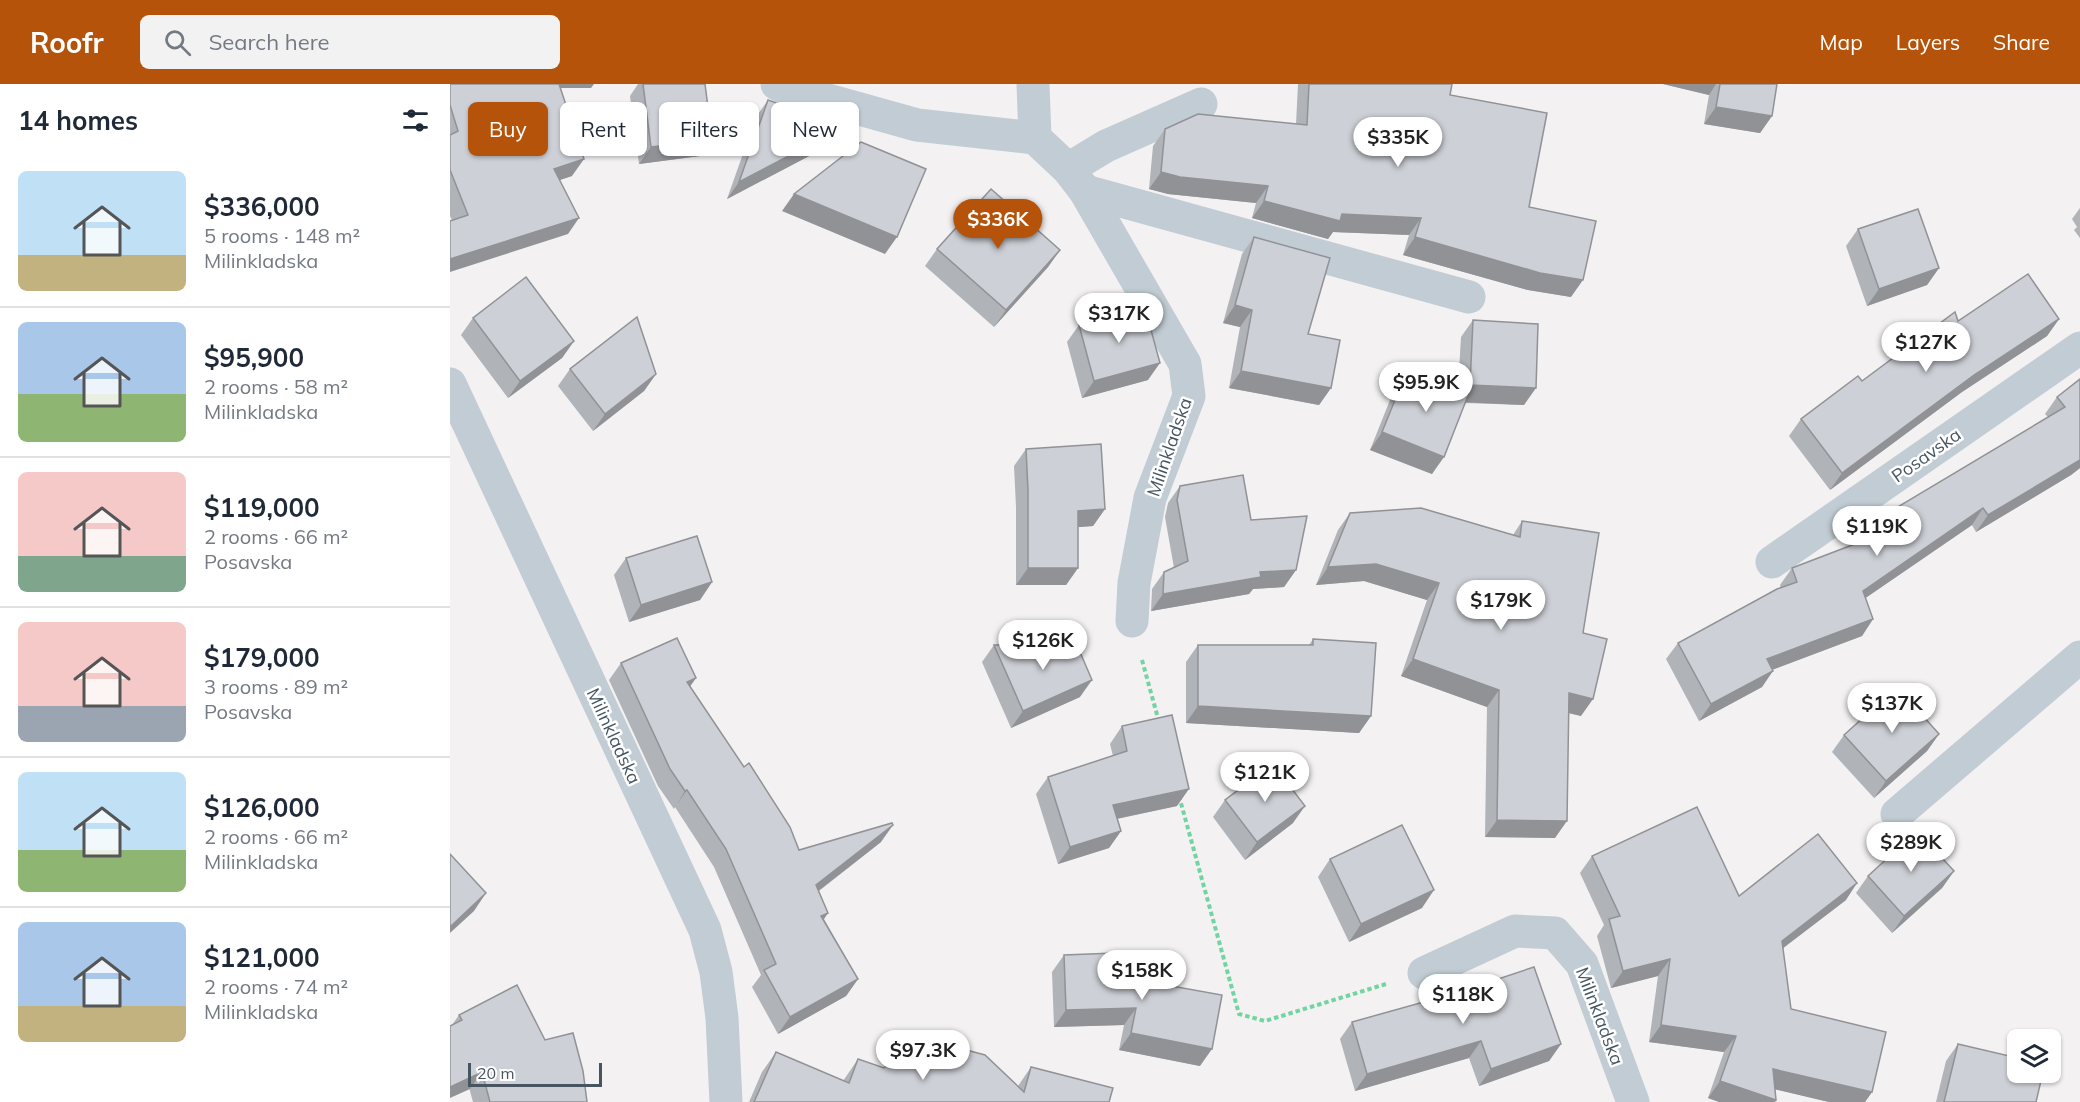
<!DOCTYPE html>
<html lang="en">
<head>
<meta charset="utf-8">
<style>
	:root { --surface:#fff; --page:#f2f2f3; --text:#1f2937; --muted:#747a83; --line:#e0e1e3; --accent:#b45309 }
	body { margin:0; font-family:Mulish,sans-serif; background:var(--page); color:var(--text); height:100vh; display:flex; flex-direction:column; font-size:22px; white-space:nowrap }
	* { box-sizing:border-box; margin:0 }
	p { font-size:20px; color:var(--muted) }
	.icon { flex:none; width:33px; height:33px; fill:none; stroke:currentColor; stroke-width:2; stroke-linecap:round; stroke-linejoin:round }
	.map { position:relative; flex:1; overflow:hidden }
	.details { display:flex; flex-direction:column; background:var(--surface); width:450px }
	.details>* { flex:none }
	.hud { position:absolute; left:18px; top:18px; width:570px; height:54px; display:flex; gap:12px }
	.fabs { position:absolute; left:1557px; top:945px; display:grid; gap:12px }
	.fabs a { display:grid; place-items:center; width:54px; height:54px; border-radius:9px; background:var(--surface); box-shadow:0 2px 4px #0004; font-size:30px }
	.scale { position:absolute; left:18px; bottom:15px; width:134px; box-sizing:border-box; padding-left:6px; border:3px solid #475560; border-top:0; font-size:16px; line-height:21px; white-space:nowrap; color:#475560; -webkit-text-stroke:4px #fff; paint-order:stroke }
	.price { position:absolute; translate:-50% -51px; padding:0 14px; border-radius:21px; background:#fff; color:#222; font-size:20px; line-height:39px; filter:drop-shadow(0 2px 3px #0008) }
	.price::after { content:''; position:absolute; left:50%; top:36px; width:18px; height:14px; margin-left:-9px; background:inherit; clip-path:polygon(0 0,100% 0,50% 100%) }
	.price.active { background:var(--accent); color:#fff }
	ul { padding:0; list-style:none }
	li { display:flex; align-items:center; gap:18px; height:150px; padding:0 18px }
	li+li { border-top:2px solid var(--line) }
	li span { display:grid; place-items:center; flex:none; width:168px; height:120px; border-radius:9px; color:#555 }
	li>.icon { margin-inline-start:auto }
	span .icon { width:72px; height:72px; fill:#fffc; stroke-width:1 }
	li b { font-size:26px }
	h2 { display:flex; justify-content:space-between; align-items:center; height:72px; padding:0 18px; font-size:26px }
	.pill { padding:0 21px; border-radius:9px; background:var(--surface); box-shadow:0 2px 4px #0004; font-size:21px; line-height:54px }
	.pill.active { background:var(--accent); color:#fff }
	header { display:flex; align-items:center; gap:36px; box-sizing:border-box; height:84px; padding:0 30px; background:var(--accent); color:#fff }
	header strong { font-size:28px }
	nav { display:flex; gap:33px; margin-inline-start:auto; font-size:21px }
	.search { width:420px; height:54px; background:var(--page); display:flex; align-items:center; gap:15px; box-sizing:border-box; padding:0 21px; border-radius:9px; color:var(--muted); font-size:22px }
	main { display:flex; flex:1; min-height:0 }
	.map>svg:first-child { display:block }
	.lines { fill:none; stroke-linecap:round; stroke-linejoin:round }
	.path { stroke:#72d4a1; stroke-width:4; stroke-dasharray:4.5 3; stroke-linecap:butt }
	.minor { stroke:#c1ccd4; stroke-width:33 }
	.wall { fill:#b0b3b8 }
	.shaded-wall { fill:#909296 }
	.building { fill:#cdd0d6; stroke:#909296; stroke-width:1.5 }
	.labels { text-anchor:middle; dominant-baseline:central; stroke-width:5; stroke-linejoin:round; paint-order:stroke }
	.street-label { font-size:18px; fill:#475560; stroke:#fff }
</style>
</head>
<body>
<header>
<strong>Roofr</strong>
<div class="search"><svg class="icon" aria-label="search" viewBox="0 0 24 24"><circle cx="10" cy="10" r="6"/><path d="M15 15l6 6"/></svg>Search here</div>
<nav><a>Map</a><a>Layers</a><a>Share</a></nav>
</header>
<main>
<section class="details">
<h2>14 homes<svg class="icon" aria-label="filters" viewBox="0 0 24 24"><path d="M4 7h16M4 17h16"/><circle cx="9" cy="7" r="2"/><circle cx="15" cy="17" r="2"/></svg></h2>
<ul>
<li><span style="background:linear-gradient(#bfe0f5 70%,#c2b280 0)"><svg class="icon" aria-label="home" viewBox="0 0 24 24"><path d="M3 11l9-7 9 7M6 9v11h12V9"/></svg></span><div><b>$336,000</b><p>5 rooms · 148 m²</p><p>Milinkladska</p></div></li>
<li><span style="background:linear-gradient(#a9c7e8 60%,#8fb573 0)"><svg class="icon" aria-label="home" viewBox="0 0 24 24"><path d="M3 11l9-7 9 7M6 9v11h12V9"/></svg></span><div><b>$95,900</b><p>2 rooms · 58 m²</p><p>Milinkladska</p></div></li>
<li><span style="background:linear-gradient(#f6c9c9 70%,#7fa58c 0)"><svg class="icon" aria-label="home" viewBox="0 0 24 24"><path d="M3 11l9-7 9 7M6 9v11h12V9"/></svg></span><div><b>$119,000</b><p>2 rooms · 66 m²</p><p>Posavska</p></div></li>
<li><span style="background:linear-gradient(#f6c9c9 70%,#9aa5b1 0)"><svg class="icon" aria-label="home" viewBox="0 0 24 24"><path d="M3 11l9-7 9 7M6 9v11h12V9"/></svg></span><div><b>$179,000</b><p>3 rooms · 89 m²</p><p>Posavska</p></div></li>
<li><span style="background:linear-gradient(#bfe0f5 65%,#8fb573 0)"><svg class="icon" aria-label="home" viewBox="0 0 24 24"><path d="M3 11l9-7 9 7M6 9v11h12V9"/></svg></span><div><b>$126,000</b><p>2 rooms · 66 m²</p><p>Milinkladska</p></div></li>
<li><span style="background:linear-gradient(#a9c7e8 70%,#c2b280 0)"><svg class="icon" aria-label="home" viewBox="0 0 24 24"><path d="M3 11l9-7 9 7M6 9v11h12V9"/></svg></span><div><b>$121,000</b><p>2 rooms · 74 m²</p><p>Milinkladska</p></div></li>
</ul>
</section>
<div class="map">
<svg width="1630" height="1018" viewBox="0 0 1630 1018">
	<rect width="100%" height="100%" fill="#f3f1f1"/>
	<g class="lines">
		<g class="path">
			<path d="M692,576l17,62"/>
			<path d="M729,712l60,218 26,7 121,-37"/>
		</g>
		<g class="minor">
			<path d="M327,0l8,4 132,37 118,13 33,31 17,22 100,173 4,32 -39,102 -16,85 -2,38"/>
			<path d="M583,0l2,54"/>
			<path d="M618,85l38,-23 95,-42"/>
			<path d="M635,107l384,106"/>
			<path d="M0,300l255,546 11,42 6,46 4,84"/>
			<path d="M1322,478l308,-214"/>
			<path d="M1447,730l183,-157"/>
			<path d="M974,889l91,-42 40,2 27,31 51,138"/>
		</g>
	</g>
	<g class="wall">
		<path d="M0,0l141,4h-31l12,88 -13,4 9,54 -116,-14 -2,-4z"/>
		<path d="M188,0h67l7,55 -12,17 -61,8 -9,-68z"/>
		<path d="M848,0h154l-2,11 79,112 42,90 -43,-7 -125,-35 6,-20 -76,-3 -5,7 -76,-21 4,-15 -88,-9 -19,-5 4,-43 12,-17 131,-5z"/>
		<path d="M1213,0h114l-5,32 -12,17 -56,-9 5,-29z"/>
		<path d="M318,16l64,44 -105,55 29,-82z"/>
		<path d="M1630,124v30l-6,-8 3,-3 -5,-8z"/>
		<path d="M1408,145l81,39 -12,17 -60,21 -21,-60z"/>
		<path d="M804,153l54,97 23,54 -12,17 -90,-17 11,-61 -17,-4 19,-69z"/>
		<path d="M487,165l123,1 -12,17 -54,60 -69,-61z"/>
		<path d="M23,234l101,23 -12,17 -54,40 -47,-63z"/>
		<path d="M1609,235l-12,17 -85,56 -132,98 -41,-54 12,-17 157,-98z"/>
		<path d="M1023,236l51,85 -59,-2 -33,71 -62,-24 26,-65 12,-17 50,20 3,-51z"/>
		<path d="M629,241l69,55 -66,18 -15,-56z"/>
		<path d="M120,285l86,5 -12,17 -51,40 -35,-45z"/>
		<path d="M1630,295v89l-9,7 -95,57 -4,-7 -107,73 8,21 -11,17 -89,33 -11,18 -63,34 -33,-62 12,-16 103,-55 -1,-3 12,-17 63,-24 12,-17 181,-110 -3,-3 12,-17z"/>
		<path d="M576,365l79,60 -12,17 -15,1v41l-12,17h-50v-78l-2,-41z"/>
		<path d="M730,402l71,34 45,50 -12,17 -31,2 -4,5 -98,17 1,-22 12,-17 10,-4 -9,-51 3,-14z"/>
		<path d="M900,429l163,22 9,-14 61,112 -2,83 -13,-3 -13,125 -70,-1 2,-130 -86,-31 26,-76 -63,-19 -48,4 22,-55z"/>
		<path d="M176,474l86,24 -12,18 -71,22 -15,-47z"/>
		<path d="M863,555l58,77 -12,17 -173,-10v-61l12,-17h111z"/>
		<path d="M544,561l86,52 -69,31 -29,-66z"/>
		<path d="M171,579l75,15 -6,8 109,164 82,-8 -62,49 9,22 -4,6 34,60 -12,17 -68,38 -26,-47 9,-12 -47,-108 -39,-60 -1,2 -16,-23 -49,-106z"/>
		<path d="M672,642l55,80 -60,13 4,12 -12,17 -51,16 -22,-70 12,-17 65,-21 -3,-12z"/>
		<path d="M1489,650l-12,17 -53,47 -42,-46 12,-17z"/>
		<path d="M775,716l68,23 -48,37 -32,-43z"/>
		<path d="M1142,772l147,40 107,4 -63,48 8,61 81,83 -7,10h-36l-54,-13 1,11 -1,2h-56l-11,-4 16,-46 -75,-10 9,-66 -47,12 -14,-52 7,-11 -24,-52z"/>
		<path d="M880,775l92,49 -73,34 -31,-65z"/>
		<path d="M1504,787l-12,17 -50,45 -36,-40 12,-17z"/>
		<path d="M614,871l52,21 84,90 -81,-16 5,-25 -70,2 -2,-55z"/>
		<path d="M9,931l86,25 42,62h-114l-21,-77z"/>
		<path d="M902,938l209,22 -12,17 -70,25 -10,-28 -114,33 -15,-52z"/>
		<path d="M1508,960l78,58h-100l10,-41z"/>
		<path d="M326,968l67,29 15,-22 26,9 134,18 13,-19 78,35h-360l13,-30z"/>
	</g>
	<g class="shaded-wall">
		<path d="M96,0h48l-3,4h-48z"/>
		<path d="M1213,0h53l-7,11z"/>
		<path d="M1266,23l56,9 -12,17 -56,-9z"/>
		<path d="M394,43l-12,17 -105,55 12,-17z"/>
		<path d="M262,55l-12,17 -61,8 12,-17z"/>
		<path d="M134,75l-12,17 -30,10 12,-17z"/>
		<path d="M711,88l107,14 -12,17 -88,-9 -19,-5z"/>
		<path d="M344,110l103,43 -12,17 -103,-43z"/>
		<path d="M814,117l78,13 79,4 -12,17 -76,-3 -5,7 -76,-21z"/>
		<path d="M129,134l-11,16 -118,38v-13z"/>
		<path d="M965,153l168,43 -12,17 -43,-7 -125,-35z"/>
		<path d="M610,166l-12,17 -54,60 12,-17z"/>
		<path d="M1489,184l-12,17 -60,21 12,-17z"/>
		<path d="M785,221l17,5 -12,17 -17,-4z"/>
		<path d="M1609,235l-12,17 -85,56 -132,98 12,-17 132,-98z"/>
		<path d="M124,257l-12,17 -54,40 12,-17z"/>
		<path d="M710,279l-12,17 -66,18 12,-17z"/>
		<path d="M791,287l90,17 -12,17 -90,-17z"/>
		<path d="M206,290l-12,17 -51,40 12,-17z"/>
		<path d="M1020,301l66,3 -12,17 -66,-3z"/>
		<path d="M932,348l62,25 -12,17 -62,-24z"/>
		<path d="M1630,376v8l-9,7 -95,57 12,-17z"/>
		<path d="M1533,424l-11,17 -121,83 12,-17z"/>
		<path d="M655,425l-12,17 -27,2 12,-17z"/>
		<path d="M926,480l63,19 -12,17 -63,-19 -48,4 12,-18z"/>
		<path d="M578,484h50l-12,17h-50z"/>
		<path d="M846,486l-12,17 -31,2 -4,5 -98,17 12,-17 97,-22z"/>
		<path d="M262,498l-12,18 -71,22 12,-17z"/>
		<path d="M1423,535l-11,17 -106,40 11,-17z"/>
		<path d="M963,575l86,31 -12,17 -86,-31z"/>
		<path d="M1323,587l-11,16 -63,34 12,-17z"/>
		<path d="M246,594l-12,17 3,-13z"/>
		<path d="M642,596l-12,17 -69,31 12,-17z"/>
		<path d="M1119,609l24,6 -12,17 -24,-6z"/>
		<path d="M748,622l173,10 -12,17 -173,-10z"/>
		<path d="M1489,650l-12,17 -53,47 12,-17z"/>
		<path d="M739,705l-12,17 -76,16 12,-17z"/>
		<path d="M237,706l-12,17 -1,2 11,-18z"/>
		<path d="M855,722l-12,17 -48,37 12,-18z"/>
		<path d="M1047,736l70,1 -12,17 -70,-1z"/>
		<path d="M443,741l-12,17 -77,60 12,-17z"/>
		<path d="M671,747l-12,17 -51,16 12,-17z"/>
		<path d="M1504,787l-12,17 -50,45 12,-17z"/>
		<path d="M1407,799l-11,17 -76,58 12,-17z"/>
		<path d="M984,806l-12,18 -73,34 12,-18z"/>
		<path d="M36,809l-12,18 -24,22v-6z"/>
		<path d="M378,829l-12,17 5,-14z"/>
		<path d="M1220,875l-12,17 -47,12 12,-17z"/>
		<path d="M408,895l-12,17 -68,38 12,-17z"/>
		<path d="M686,924l-12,17 -70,2 12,-17z"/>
		<path d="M1211,941l75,11 -12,16 -75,-10z"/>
		<path d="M681,949l81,16 -12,17 -81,-16z"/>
		<path d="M1031,957l-12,17 -114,33 12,-17z"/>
		<path d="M1111,960l-12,17 -70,25 12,-17z"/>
		<path d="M1323,985l99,23 -7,10h-36l-68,-16z"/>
		<path d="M32,988l-12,17 -20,9v-11z"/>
		<path d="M1270,997l56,19 -1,2h-56l-11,-4z"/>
	</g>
	<g class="building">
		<path d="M0,0h109l25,75 -30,10 25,49 -129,41v-38l18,-6 -18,-45v-35l8,-4 -8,-26z"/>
		<path d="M193,0h62l7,55 -61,8z"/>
		<path d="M859,0h143l-2,11 97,18 -18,94 67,14 -13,59 -43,-7 -125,-36 6,-19 -79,-4 -2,7 -76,-20 4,-15 -88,-9 -19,-5 4,-43 33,-15 109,11z"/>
		<path d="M1270,0h57l-5,32 -56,-9z"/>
		<path d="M318,16l76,27 -105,55z"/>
		<path d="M411,58l65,27 -29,68 -103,-43z"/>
		<path d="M541,105l69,61 -54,60 -69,-61z"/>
		<path d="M1468,125l21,59 -60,21 -21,-60z"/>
		<path d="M804,153l76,21 -22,76 32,6 -9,48 -90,-17 11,-61 -17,-5z"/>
		<path d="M1578,190l31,45 -85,56 -132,98 -41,-54 57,-43 4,5 93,-69 3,9z"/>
		<path d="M76,193l48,64 -54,40 -47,-63z"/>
		<path d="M695,224l15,55 -66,18 -15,-56z"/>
		<path d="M187,233l19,57 -51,40 -35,-45z"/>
		<path d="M1023,236l65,4 -2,64 -66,-3z"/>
		<path d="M958,284l61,25 -25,64 -62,-25z"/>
		<path d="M1630,295v81l-92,55 -5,-7 -120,83 10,28 -106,40 6,12 -62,33 -33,-61 99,-54 20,-7 -5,-14 81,-31 -6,-10 19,-13 179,-107 -8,-10z"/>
		<path d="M651,360l4,65 -27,2v57h-50v-78l-2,-41z"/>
		<path d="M793,391l8,45 56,-4 -11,54 -36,2 1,5 -98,17 1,-22 24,-11 -11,-61 3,-14z"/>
		<path d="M971,424l99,29 2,-16 77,12 -16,100 24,6 -14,60 -24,-6 -2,128 -70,-1 2,-130 -86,-31 26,-76 -63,-19 -48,3 22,-54z"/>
		<path d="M247,452l15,46 -71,23 -15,-47z"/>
		<path d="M227,554l19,40 -9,4 57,85 5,-4 41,64 9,23 93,-27 1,2 -77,60 12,28 -7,3 37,63 -68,38 -26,-47 12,-6 -50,-115 -39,-59 -2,1 -15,-22 -49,-106z"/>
		<path d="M863,555l63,4 -5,73 -173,-10v-61h115z"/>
		<path d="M544,561h83l15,35 -69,31z"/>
		<path d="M1447,603l42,47 -53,47 -42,-46z"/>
		<path d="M722,631l17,74 -76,16 8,26 -51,16 -22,-70 79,-26 -5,-25z"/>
		<path d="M823,680l32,42 -48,36 -32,-42z"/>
		<path d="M1247,723l42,89 79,-62 39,49 -75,58 9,68 95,23 -14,60 -99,-23 3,31 -56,-19 16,-45 -75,-11 9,-66 -47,12 -14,-52 11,-3 -28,-60z"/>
		<path d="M952,741l32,65 -73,34 -31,-65z"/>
		<path d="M1467,747l37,40 -50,45 -36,-40z"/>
		<path d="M0,770l36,39 -36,34z"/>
		<path d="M665,869l1,23 106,19 -10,54 -81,-16 5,-25 -70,2 -2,-55z"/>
		<path d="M1084,883l27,77 -70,25 -10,-28 -114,33 -15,-52 104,-29z"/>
		<path d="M67,901l28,55 28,-7 10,38 4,31h-97l-8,-30 -32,15v-61l12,-6 -3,-5z"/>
		<path d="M464,952l71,19 39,37 7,-25 82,21 -4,14h-355l22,-50 73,31 9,-24 26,9z"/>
		<path d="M1508,960l60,14v14h25l-7,30h-92z"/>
	</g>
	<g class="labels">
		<g class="street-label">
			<text transform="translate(719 363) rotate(-71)">Milinkladska</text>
			<text transform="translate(1476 371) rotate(-35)">Posavska</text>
			<text transform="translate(164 652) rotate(65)">Milinkladska</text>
			<text transform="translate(1150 932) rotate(69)">Milinkladska</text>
		</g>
	</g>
</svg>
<div class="fabs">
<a><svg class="icon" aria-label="layers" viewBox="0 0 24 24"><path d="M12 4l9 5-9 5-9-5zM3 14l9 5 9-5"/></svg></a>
</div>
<div class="scale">20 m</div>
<b class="price" style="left:948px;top:84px">$335K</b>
<b class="price active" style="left:548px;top:166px">$336K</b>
<b class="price" style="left:669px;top:260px">$317K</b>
<b class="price" style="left:1476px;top:289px">$127K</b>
<b class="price" style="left:976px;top:329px">$95.9K</b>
<b class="price" style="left:1427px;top:473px">$119K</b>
<b class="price" style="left:1051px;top:547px">$179K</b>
<b class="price" style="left:593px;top:587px">$126K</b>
<b class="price" style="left:1442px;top:650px">$137K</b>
<b class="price" style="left:815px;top:719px">$121K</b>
<b class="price" style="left:1461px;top:789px">$289K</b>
<b class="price" style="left:692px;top:917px">$158K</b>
<b class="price" style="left:1013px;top:941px">$118K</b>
<b class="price" style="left:473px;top:997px">$97.3K</b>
<div class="hud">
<a class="pill active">Buy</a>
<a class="pill">Rent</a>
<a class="pill">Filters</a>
<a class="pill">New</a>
</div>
</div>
</main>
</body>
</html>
